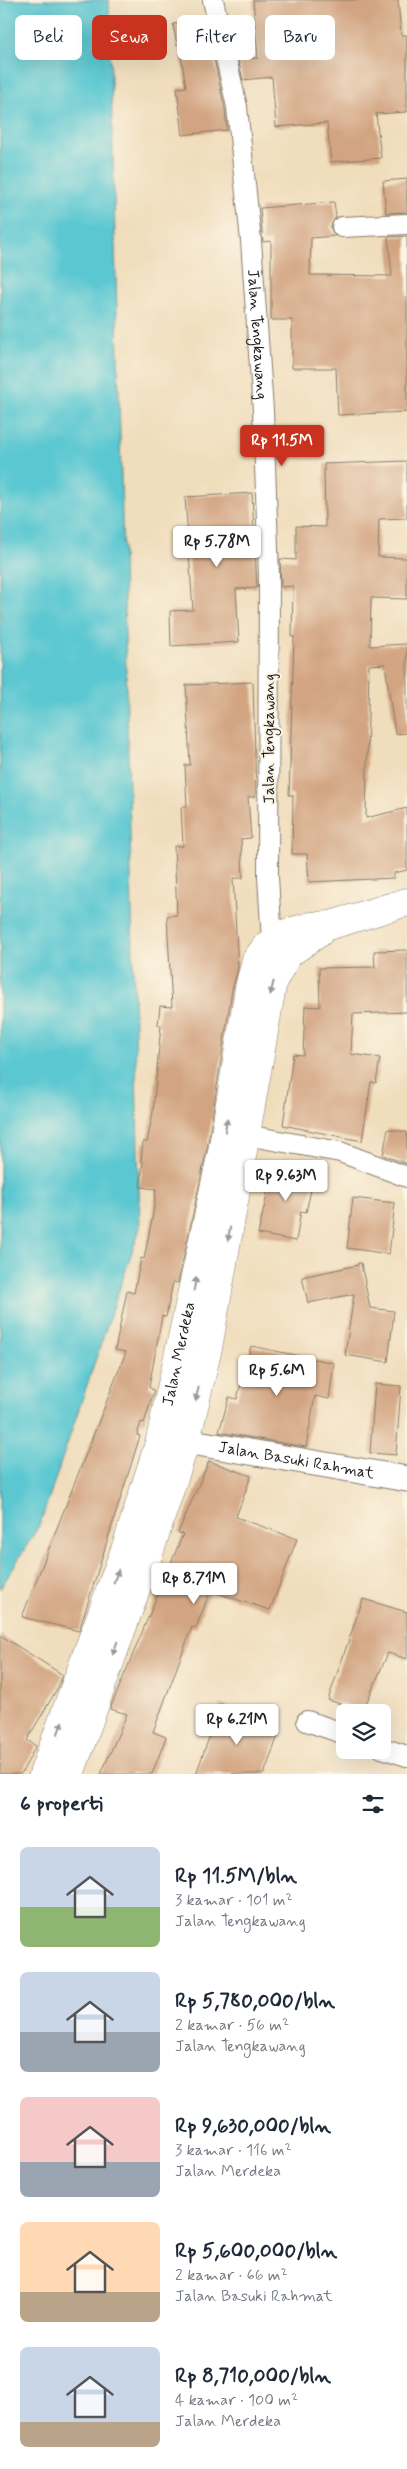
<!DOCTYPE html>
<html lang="id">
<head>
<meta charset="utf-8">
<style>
	:root { --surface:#fff; --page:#f6f6f7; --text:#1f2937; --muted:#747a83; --accent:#c8321e }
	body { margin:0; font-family:Mynerve,sans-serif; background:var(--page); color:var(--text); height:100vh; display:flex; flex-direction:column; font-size:19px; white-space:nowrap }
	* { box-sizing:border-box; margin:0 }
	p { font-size:16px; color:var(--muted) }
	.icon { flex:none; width:28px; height:28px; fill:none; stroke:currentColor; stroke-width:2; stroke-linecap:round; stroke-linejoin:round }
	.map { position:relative; height:1774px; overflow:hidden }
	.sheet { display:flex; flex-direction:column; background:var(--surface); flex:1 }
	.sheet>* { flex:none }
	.guide { position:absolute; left:15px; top:15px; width:378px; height:45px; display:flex; gap:10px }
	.controls { position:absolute; left:336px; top:1704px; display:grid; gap:10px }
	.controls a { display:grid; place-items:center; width:55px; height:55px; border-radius:8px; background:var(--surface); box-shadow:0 5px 20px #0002; font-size:25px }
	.price { position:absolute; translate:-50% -42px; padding:0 11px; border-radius:5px; background:#fff; color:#222; font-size:16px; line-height:32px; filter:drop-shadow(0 1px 2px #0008) }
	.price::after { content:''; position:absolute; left:50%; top:30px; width:15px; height:11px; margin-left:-8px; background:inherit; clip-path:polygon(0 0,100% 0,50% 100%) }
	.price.active { background:var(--accent); color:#fff }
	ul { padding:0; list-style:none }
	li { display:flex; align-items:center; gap:15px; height:125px; padding:0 20px }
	li span { display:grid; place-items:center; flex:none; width:140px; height:100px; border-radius:8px; color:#555 }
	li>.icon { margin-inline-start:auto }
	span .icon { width:60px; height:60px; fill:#fffc; stroke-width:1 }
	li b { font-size:21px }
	h2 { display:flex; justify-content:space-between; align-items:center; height:60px; padding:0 20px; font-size:21px }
	.tag { padding:0 18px; border-radius:8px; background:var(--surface); box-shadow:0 5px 20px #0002; font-size:18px; line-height:45px }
	.tag.active { background:var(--accent); color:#fff }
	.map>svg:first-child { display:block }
	.water { fill:#5ac7d1; stroke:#3b7276 }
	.building { fill:#d2a481 }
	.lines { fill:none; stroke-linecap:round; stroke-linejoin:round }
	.minor-casing { stroke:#867c6c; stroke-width:22 }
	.tertiary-casing { stroke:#867c6c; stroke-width:27 }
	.primary-casing { stroke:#867c6c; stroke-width:29 }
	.minor { stroke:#fff; stroke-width:20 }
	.tertiary { stroke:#fff; stroke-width:25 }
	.primary { stroke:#fff; stroke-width:28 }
	.oneway { fill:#999 }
	.labels { text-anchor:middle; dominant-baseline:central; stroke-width:4; stroke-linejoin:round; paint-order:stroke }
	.street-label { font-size:16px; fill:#1c1c1c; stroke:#fcf5e5 }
</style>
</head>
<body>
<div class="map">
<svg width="407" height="1774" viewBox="0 0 407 1774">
	<rect width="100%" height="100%" fill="#fcf5e5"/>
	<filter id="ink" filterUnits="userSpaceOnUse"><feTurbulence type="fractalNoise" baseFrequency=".02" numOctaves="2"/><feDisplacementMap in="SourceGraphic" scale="10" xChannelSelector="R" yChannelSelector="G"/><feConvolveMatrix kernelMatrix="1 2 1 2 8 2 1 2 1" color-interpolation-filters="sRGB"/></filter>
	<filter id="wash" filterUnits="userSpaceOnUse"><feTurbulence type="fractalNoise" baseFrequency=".0096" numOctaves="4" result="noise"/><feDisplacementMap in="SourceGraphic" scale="20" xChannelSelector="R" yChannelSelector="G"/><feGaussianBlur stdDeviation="1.12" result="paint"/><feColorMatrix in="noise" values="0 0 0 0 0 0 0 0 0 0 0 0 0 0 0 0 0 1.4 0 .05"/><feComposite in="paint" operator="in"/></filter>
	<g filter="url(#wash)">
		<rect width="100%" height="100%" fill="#f0ddbc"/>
		<path class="water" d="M0,0h109l31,1228 -100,296 -40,65z"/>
		<g id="blocks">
			<g class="building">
				<path d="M253,0h145l3,35h6v77l-31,2 5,44 -50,4 -4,-39 -51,4 -4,-50 -29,3 -5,-21 20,-1z"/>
				<path d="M205,19l20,90 2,21 -44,5 -6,-47 9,-1 -7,-43 -2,1 -4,-21z"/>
				<path d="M407,179v33l-21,1 -3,-32z"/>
				<path d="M334,202l2,15 -6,10 5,9 -24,2 -1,37 82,1 -4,-39 19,-1v176l-69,3 -2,-47h-44v-48h-21v-79l-8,1 -3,-34z"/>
				<path d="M407,461v57l-28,1 -1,38 29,1v41l-36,-1 -1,48 37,-2v89l-12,1 -10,-70 -16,1 -3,153 41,-10v62l-13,3v5l-85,4 -2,-28h-15l1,-59h-4l5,-158h-2l1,-51 -12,1 -1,-28 16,1v-34l29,1 -1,-63z"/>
				<path d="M252,493l5,95 -21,1 3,53 -68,4 -1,-35 23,-1 -8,-113z"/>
				<path d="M253,682l3,112 -1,3h-7l3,41 -10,1 2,39h-10l5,90 -6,22 -25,159 -29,134 -5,-1 -7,35 -4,-1 -13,71 5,4 -10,32 -3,-1 -4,13 3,1 -61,195 -57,-14 104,-265 -11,-2 12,-59 7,2 7,-35 3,1 9,-45 3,-25 -16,-2 3,-25 -2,-1 2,-19h4l6,-30 8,-87h-3l2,-19 12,1 -5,-91 10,-1 -3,-69h9l-2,-39h6l-2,-42h5l-4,-80z"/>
				<path d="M407,950v62l-54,2 -2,40 29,4 -4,25 -5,-1 -9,59 -79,-16 10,-71 10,1 2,-49 15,1 -1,-39 56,-1 -1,-16z"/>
				<path d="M388,1129l19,3v32l-24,-9z"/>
				<path d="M274,1164l41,8 -9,40 -5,-1 -5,30 -38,-7z"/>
				<path d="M353,1198l42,5 -6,51 -42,-6z"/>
				<path d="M358,1263h3l9,45 24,3 -6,51 -43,-7 9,-61 -46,9 -6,-26 56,-12z"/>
				<path d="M251,1346l83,17 -5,36 -14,-3 -9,51 -87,-15 10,-35 8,2z"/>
				<path d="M375,1384l26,2 -5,69 -26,-2z"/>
				<path d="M209,1461l42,15 -15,41 61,22 -27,71 -60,-19 -14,37 -4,-1 -39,105 13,5 -14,37h-51l26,-60 -17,-5 73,-175 -5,-1z"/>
				<path d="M363,1599l44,13v47l-19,-6 -25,58 -35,-11z"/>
				<path d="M0,1635l63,40 -6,14 -30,51 9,6 -15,28h-21z"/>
				<path d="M221,1704l58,29 -15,41h-68z"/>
			</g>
		</g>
	</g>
	<g filter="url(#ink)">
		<use href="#blocks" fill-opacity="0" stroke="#867c6c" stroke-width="1"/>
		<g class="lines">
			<defs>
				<g id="minor">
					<path id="s1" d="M213,0l24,107 14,134 12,169 6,166 -1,301 4,65"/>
					<path d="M342,227l65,-3"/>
					<path d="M246,1135l94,17 67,25"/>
					<path d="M307,1721l38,13"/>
					<path d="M382,1748l25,8"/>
				</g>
				<g id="tertiary">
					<path id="s2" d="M186,1441l221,38"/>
				</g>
				<g id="primary">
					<path id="s3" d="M43,1774l84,-230 33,-104 62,-288 27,-164 7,-28 11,-15 19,-12 25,-7 20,-1 76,-23"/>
					<path d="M70,1774l80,-224 36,-109 22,-93 65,-367 15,-27 31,-21"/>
				</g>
			</defs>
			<use href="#minor" class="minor-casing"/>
			<use href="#tertiary" class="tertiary-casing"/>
			<use href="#primary" class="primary-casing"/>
			<use href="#minor" class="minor"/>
			<use href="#tertiary" class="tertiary"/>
			<use href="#primary" class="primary"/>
		</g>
		<defs><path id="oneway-solid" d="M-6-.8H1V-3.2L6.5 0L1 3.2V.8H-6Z" transform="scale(1.25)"/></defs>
		<g class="oneway">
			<use href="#oneway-solid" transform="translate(272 988) rotate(104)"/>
			<use href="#oneway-solid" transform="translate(226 1125) rotate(-81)"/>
			<use href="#oneway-solid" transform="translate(229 1234) rotate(100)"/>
			<use href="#oneway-solid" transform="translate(195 1284) rotate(-78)"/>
			<use href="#oneway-solid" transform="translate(197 1394) rotate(104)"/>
			<use href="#oneway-solid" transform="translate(116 1576) rotate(-70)"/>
			<use href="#oneway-solid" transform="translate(115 1648) rotate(110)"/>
			<use href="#oneway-solid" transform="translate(60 1728) rotate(-70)"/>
		</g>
	</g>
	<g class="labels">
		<g class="street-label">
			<text stroke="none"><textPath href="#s1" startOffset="338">Jalan Tengkawang</textPath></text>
			<text transform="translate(269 739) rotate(-90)">Jalan Tengkawang</text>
			<text stroke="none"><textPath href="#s3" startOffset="442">Jalan Merdeka</textPath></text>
			<text stroke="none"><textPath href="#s2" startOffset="112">Jalan Basuki Rahmat</textPath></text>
		</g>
	</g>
</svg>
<div class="controls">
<a><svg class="icon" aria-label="layers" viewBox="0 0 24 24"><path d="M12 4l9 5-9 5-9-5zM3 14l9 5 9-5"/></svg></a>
</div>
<b class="price active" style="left:282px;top:467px">Rp 11.5M</b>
<b class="price" style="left:217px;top:568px">Rp 5.78M</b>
<b class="price" style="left:286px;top:1202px">Rp 9.63M</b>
<b class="price" style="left:277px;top:1397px">Rp 5.6M</b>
<b class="price" style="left:194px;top:1605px">Rp 8.71M</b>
<b class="price" style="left:237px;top:1746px">Rp 6.21M</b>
<div class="guide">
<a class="tag">Beli</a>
<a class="tag active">Sewa</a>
<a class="tag">Filter</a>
<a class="tag">Baru</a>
</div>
</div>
<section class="sheet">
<h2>6 properti<svg class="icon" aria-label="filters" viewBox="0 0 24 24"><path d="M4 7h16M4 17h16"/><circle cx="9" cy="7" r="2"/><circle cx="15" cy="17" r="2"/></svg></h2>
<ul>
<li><span style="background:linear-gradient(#c9d6e8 60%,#8fb573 0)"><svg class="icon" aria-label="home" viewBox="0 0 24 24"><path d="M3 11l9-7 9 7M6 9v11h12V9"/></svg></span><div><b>Rp 11.5M/bln</b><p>3 kamar · 101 m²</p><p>Jalan Tengkawang</p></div></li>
<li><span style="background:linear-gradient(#c9d6e8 60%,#9aa5b1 0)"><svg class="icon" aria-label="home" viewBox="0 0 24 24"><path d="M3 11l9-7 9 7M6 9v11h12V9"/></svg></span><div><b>Rp 5,780,000/bln</b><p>2 kamar · 56 m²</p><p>Jalan Tengkawang</p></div></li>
<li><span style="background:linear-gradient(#f6c9c9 65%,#9aa5b1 0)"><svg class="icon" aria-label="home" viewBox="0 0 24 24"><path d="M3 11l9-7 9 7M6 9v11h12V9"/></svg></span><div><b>Rp 9,630,000/bln</b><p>3 kamar · 116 m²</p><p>Jalan Merdeka</p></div></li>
<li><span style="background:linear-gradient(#ffd9b3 70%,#b9a48a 0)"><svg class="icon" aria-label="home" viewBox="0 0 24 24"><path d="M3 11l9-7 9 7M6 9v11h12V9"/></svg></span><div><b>Rp 5,600,000/bln</b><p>2 kamar · 66 m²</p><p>Jalan Basuki Rahmat</p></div></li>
<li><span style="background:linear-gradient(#c9d6e8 75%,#b9a48a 0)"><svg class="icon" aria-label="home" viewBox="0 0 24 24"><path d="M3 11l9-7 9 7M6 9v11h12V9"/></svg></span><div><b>Rp 8,710,000/bln</b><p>4 kamar · 100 m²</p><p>Jalan Merdeka</p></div></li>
</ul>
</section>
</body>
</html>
